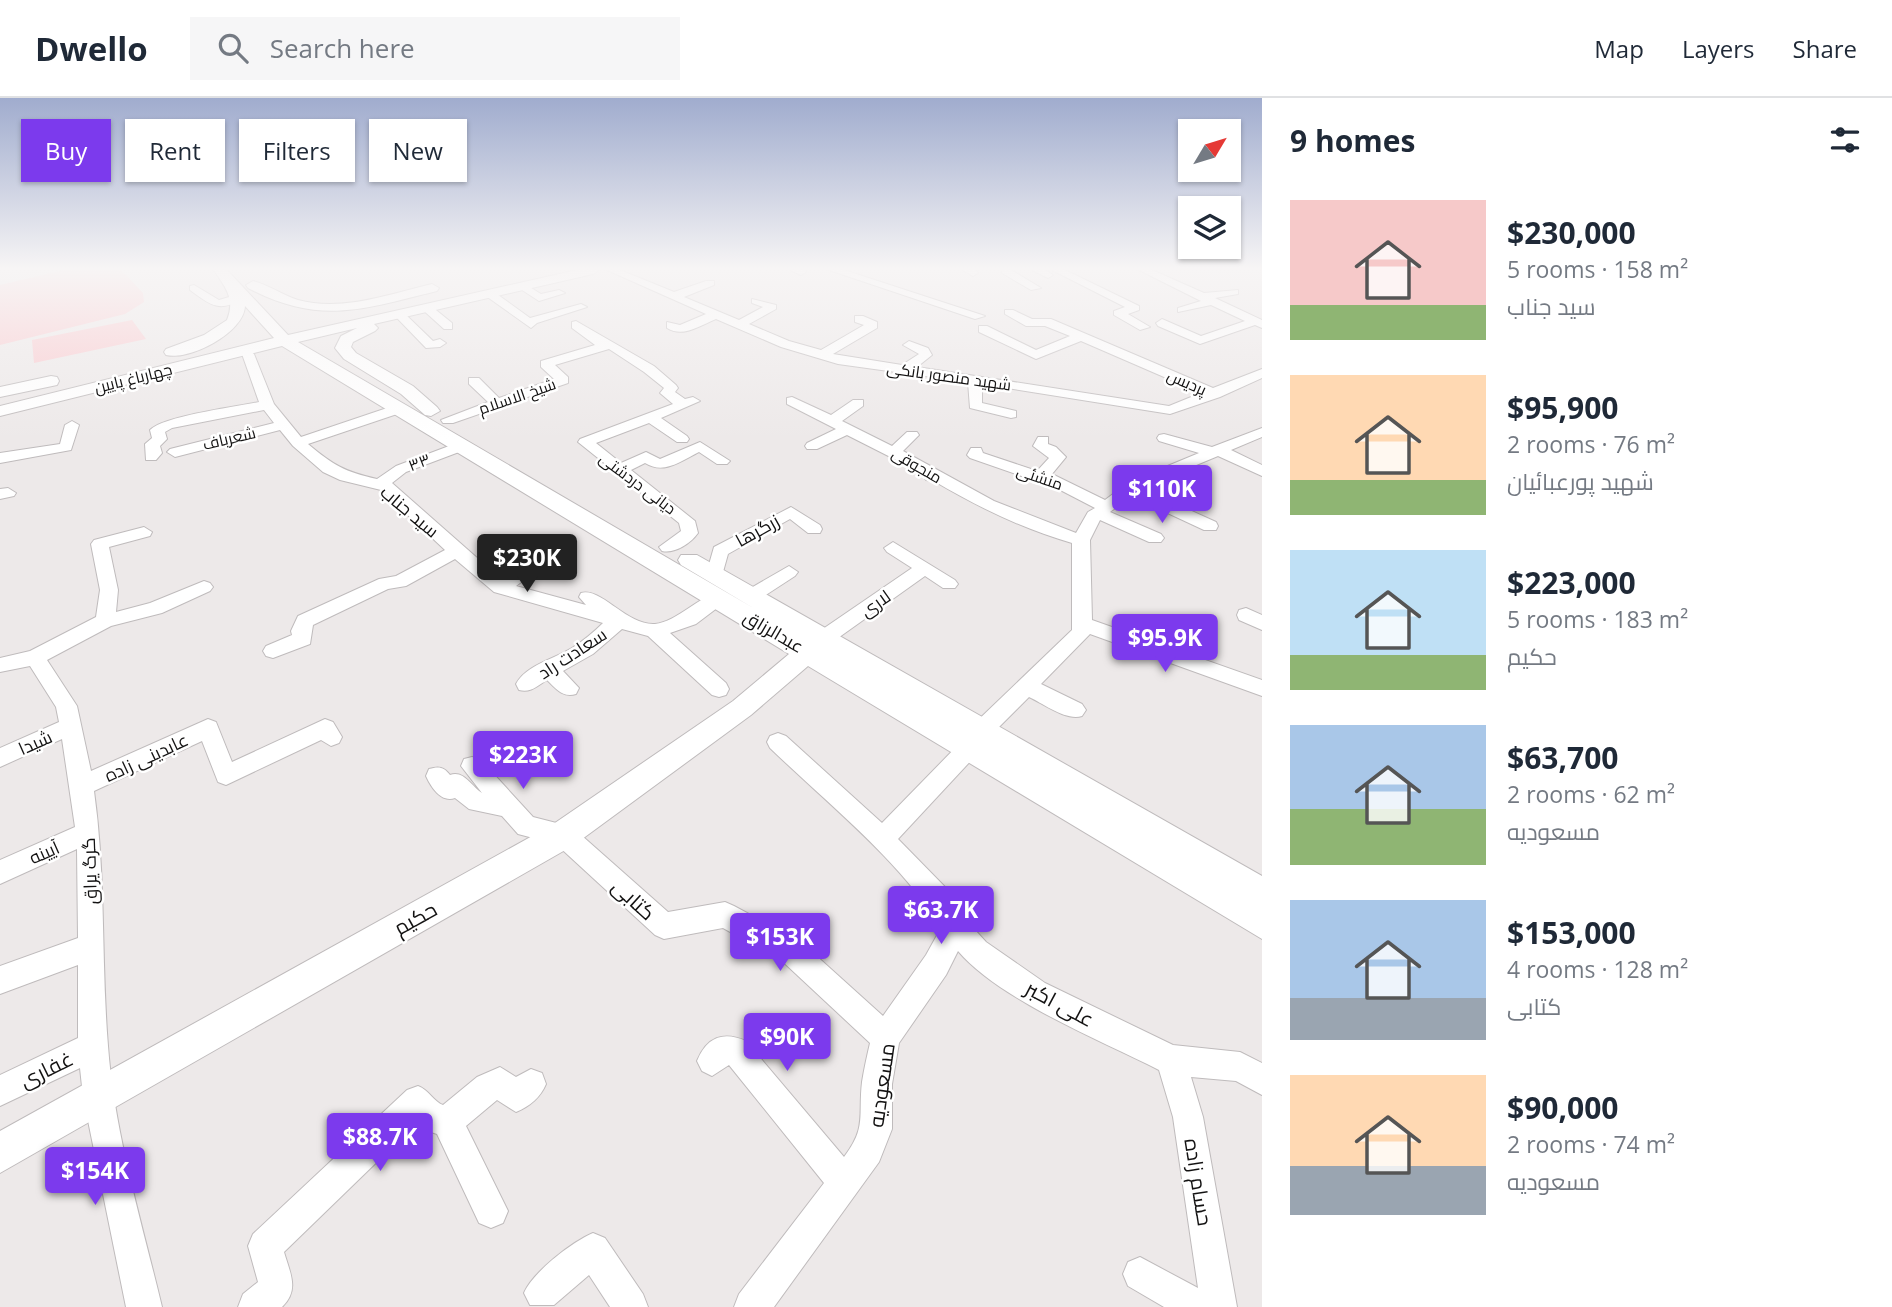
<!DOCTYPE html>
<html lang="en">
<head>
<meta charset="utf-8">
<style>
	:root { --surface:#fff; --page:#f6f6f7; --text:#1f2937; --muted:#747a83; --line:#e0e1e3; --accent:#7c3aed }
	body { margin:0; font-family:"Open Sans",Cairo,sans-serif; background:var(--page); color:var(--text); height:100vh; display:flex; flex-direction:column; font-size:26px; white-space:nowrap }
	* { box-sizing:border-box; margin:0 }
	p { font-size:23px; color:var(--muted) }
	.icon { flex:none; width:38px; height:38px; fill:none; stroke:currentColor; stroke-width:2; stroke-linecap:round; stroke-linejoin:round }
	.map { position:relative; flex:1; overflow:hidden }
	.panel { display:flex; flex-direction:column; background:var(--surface); width:630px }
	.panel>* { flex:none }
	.banner { position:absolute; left:21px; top:21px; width:665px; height:63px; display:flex; gap:14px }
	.needle { width:46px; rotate:52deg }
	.fabs { position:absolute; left:1178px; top:21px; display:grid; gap:14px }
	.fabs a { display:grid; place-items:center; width:63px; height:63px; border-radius:0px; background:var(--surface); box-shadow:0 2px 5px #0004; font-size:35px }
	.price { position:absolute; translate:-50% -60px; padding:0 16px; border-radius:7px; background:var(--accent); color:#fff; font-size:23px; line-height:46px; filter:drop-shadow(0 2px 4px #0008) }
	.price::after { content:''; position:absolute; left:50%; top:42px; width:21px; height:16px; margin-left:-10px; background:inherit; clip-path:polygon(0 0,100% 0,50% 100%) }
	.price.on { background:#222; color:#fff }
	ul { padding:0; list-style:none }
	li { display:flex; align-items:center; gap:21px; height:175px; padding:0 28px }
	li span { display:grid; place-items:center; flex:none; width:196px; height:140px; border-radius:0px; color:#555 }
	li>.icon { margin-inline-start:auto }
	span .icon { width:84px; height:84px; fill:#fffc; stroke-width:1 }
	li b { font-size:30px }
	h2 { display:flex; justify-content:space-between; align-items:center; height:84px; padding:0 28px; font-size:30px }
	.chip { padding:0 24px; border-radius:0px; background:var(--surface); box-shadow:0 2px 5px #0004; font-size:24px; line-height:63px }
	.chip.on { background:var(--accent); color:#fff }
	header { display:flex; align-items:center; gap:42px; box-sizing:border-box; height:98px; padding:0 35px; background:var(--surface); border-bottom:2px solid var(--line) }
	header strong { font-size:33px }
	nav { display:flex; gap:38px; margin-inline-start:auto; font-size:24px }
	.search { width:490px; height:63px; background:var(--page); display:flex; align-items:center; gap:18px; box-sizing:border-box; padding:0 24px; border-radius:0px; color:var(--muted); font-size:26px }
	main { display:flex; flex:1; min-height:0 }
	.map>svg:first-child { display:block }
	.green { fill:#facacf }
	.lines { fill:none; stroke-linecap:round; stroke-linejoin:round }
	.minor-casing { stroke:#bfbbbc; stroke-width:2 }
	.major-casing { stroke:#bfbbbc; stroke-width:2 }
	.minor { fill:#fff; fill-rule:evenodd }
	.major { fill:#fff; fill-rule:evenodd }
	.labels { text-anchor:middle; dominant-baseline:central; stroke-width:5; stroke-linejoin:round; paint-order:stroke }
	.far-street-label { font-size:16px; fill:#131212; stroke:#fff }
	.street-label { font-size:18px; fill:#131212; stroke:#fff }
	.near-street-label { font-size:21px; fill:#131212; stroke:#fff }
</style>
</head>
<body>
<header>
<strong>Dwello</strong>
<div class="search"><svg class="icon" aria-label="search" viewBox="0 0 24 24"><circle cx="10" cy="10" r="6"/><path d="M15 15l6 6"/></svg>Search here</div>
<nav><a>Map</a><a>Layers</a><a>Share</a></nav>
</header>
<main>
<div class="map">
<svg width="1262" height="1209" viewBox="0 0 1262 1209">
	<rect width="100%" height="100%" fill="#ede9e9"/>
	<g class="green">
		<path d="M64,172h57l22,23 1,9 -19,12 -125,31v-60z"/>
		<path d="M132,222l14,19 -112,24 -2,-23z"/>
	</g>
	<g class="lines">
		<defs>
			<g id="minor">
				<path d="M607,172h13l54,22 32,-11h8v4l-30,12 55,23 24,-13 -11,-4v-4l24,6v4l-27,15 40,17 32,9 43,-25 -9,-3v-6h8l14,6v6l-44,26 69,11 17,-11 -16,-9 6,-4 19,7 4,7 -15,12 252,39 32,-13 -120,-52 -45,18 -57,-27v-6h8l49,24 34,-14 -25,-10h-19l-21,-12v-4h8l19,9h19l162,69 49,-19v9l-42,19 -50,17 -188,-30v19l34,8v6l-5,1 -41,-10 -2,-26 -130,-18 -57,-17 -65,-28c-17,7 -33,19 -49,9v-6l13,3 26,-11z"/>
				<path d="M790,172h15l1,2 -5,3z"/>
				<path d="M829,172h15l141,46 -10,3z"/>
				<path d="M963,172h12l3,3 -5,3z"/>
				<path d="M1002,172h9l30,18 -10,2 -29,-17z"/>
				<path d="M1032,172h13l8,5 -5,3z"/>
				<path d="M1052,172h13l74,36v4l-11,4 22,13 -10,3 -26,-15v-4l11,-4z"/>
				<path d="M1139,172h13l52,23 34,-3v4l-23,4 47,22v8l-7,-3 -55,19 -42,-18 -2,-3 6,-4 39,17 44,-15 -34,-16 -33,7v-4l23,-7z"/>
				<path d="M523,185l18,11 18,-4 6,3 -26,8 -20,-13 -2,-2z"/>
				<path d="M194,187l25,15 17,-5 6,3c-22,16 -33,6 -52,-8v-4z"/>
				<path d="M486,194h8l36,26 51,-14 6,3 -50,16 -6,5 -45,-32z"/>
				<path d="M423,208h8l21,17v6h-8l-21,-19z"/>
				<path d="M396,215h8l29,28 7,-2 6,4 -6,4 -14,1 -30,-31z"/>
				<path d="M576,223l78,45 22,19 2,3 -3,4 10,7 8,-2 7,4 -39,17 26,18 2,3 -2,3h-10l-28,-19 -53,20 25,20 25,-11 14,7 40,-17 30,19 -3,3h-10l-18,-12c-18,9 -35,23 -54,11l-14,7 64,51 3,12c-7,10 -23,21 -36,18l-3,-4 22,-16 -2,-8 -101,-81 2,-3 93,-35 -13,-11 4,-5 -20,-16 -35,-23 -54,16 13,12v6l-115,40h-10l-2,-3 47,-18 -19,-18v-6h10l20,20 55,-19 -13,-12v-6l54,-16 -23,-17v-6z"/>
				<path d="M248,252l6,4 20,50 27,33 92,-31h10v6l-95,32c25,21 37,28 69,35l19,-13 61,-23h10l2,3 -2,3 -61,23 -14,11 109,96 25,-16h12l3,4 -25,19 70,19 -7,-8 2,-4c20,-6 46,33 74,31 24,-2 51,-36 70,-30l2,4 -2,4 -29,22 -26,9 56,50 3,6 -3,6 -7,2 -7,-2 -64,-59 -26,-7 -29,25 -30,17 16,17 -3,6c-13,4 -20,-5 -29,-14 -10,6 -16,13 -28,10l-3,-6c10,-19 38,-25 56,-36 11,-7 22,-16 31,-25l-109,-31 -39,-33 -49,27 -18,3 -75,36 -3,19 -37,14 -7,-2 -3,-5 3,-5 26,-11 -1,-4 7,-15 81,-37 17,-3 49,-26 -64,-60 -41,-10 -17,-8 -30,-26 -13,-16 -105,27 -8,-5 3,-3 104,-26 -10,-13 -92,18 -7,4 2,7 -7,7 2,7 -6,7h-10l-1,-16 7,-6 -2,-8c14,-14 86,-23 109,-28l-17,-48z"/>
				<path d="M792,299l39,18 22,-15h10v6l-21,15 50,25 15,-14h10l2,3 -16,16 91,50 82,32 12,-21 7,-4 -54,-28 -11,-1 -60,-21 -3,-3 4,-7h10l2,5 54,18 12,-13 -16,-12 5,-9h10v7l8,3 10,10 -14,17 53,26 24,-18 70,-29 -40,-12 -2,-3 2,-3 5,-1 48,13 50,-19v9l-31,13 31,15v11l-44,-20 -77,32 75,34 2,4 -2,4h-12l-73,-34 -21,16 51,22 3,4 -3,4h-12l-49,-22 -10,20 2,80 170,60v16l-172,-62 -49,50 41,20 4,6 -4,6c-16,5 -38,-12 -53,-19l-39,39 -8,3 -8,-3 -3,-6 3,-6 98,-94v-87c-49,-14 -94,-36 -138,-62l-8,-1 -6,-8 -73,-37 -30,14h-10l-2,-3 2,-3 29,-14 -49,-25v-6z"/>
				<path d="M72,323l7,4 -8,25 -71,13v-10l60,-9 5,-19z"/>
				<path d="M8,390l8,5 -2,3 -14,3v-10z"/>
				<path d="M791,409l29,18 2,4 -2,4h-12l-18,-14 -62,35 -7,25h-12l-3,-4 8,-28z"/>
				<path d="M144,429l8,5 -2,4 -41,11 9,43 -2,22 34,-9 54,-22 6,2 3,4 -3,4 -48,22 -51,13 -64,34 30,46 14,65 117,-52 8,3 16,40 93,-43 8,3 9,15 -3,6 -8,3 -10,-6 -95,45 -8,-3 -16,-41 -108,50c12,85 7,170 14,255 6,85 34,177 54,261h-36l-43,-211 -3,-28 -80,38v-31l78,-37v-73l-78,29v-28l78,-28 -1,-89 -77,35v-24l75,-33 -13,-88 -62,28v-19l59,-26 -3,-15 -26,-41 -30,6v-14l30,-7 66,-34 4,-27 -9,-46 3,-4z"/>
				<path d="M893,444l62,38 3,4 -3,4h-12l-18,-12 -94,67h-14l-3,-5 3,-5 95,-65 -25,-16 -3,-4z"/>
				<path d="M789,468l9,6 -3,4 -37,24h-14l-2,-4 2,-4z"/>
				<path d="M1246,510l16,7v15l-23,-10 -2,-5 2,-5z"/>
				<path d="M778,635l8,3 96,87 80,-82 8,-3 8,3 3,6 -3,6 -80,86 48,49 19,31 21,23 59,41 128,62 67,7 22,11v32l-26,-14 -45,-4 12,40 34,190h-73l-36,-21 -5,-12 5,-12 12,-5 58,31 -25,-171 -14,-47c-59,-30 -159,-70 -201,-119l-12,24 -47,68 -7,41v45l-13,33 -105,145h-40l5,-13 85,-111 -95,-118 -17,11 -10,-5 -5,-10c10,-24 26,-30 49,-20l98,116c23,-30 14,-41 18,-75 2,-13 5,-26 8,-39l-89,-83 -58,-32 -59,11 -9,-4 -99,-91 -38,-10 -16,-18 -33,-7 -14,-11c-14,5 -24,-11 -29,-22l3,-7c10,-3 15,-2 21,6 14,-5 21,11 32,18l-21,-27 3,-7 8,-2 8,2 53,58 39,10 96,85 57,-10 9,4 67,36 82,74 43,-61 15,-27c-40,-67 -114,-125 -171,-180l-3,-6 3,-6z"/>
				<path d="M500,969l16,10 15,-8 11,4 4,11c-6,14 -16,22 -30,28l-19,-12 -31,26 42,85 -5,12 -12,5 -12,-5 -42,-89 -18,-6 -3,-4 -132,128c6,21 16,38 -2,55h-44l5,-13 15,-12 -10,-36 5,-12 154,-144 11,-4c11,4 16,16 25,19l34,-28z"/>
				<path d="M593,1135l12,5 38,56 5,13h-38l-21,-32 -35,30h-24l-6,-12c9,-21 48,-51 69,-60z"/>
			</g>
			<g id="major">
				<path d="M214,172h13l61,65 289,-65h22l-6,4 -219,50 4,4 -3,3 -22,11 -2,5 5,6 57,33 24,21 3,4 -9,5 -6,-1 -24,-21 -57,-35 -9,-11 6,-12 16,-8 -59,14 457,267 -74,-44 -3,-5 3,-5h16l565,321v63l-454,-273 -57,49 -177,130 -574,328v-42l552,-306 181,-124 56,-47 -507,-308 -282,70v-10l274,-68 -29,-32c-1,27 -56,55 -79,49l-2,-3 2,-3 38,-14 23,-15c9,-22 -3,-34 -13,-50z"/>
				<path d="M253,183c16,4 29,14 45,19 44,12 92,-6 134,-16l7,4 -2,3c-74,18 -117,35 -189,-3l-2,-3z"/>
				<path d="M51,278l6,1 2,4 -2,4 -57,12v-10z"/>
			</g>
		</defs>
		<use href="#minor" class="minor-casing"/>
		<use href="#major" class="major-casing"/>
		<use href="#minor" class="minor"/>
		<use href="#major" class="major"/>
	</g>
	<linearGradient id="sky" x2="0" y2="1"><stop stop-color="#a0acce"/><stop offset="0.5" stop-color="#f7f5f5"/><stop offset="1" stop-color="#f7f5f5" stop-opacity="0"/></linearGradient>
	<rect width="1262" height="341" fill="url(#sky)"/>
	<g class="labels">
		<g class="far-street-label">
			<text transform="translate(949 278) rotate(8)">شهید منصور بانکی</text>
			<text transform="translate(133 280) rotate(-14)">چهارباغ پایین</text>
			<text transform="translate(1187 284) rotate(24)">پردیس</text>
			<text transform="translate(517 298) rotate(-19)">شیخ الاسلام</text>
			<text transform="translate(229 340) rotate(-13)">شعرباف</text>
			<text transform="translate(419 364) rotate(-21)">۳۳</text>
			<text transform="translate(917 367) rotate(30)">منجوقی</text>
			<text transform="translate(1040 379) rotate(19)">منشئی</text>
			<text transform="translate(638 385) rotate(37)">دیانی دردشتی</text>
		</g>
		<g class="street-label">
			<text transform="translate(410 413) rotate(40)">سید جناب</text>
			<text transform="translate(757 432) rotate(-29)">زرگرها</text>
			<text transform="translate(875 505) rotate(-35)">لاری</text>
			<text transform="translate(774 533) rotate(30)">عبدالرزاق</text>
			<text transform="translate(572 555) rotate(-33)">سعادت راد</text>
			<text transform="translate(35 644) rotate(-24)">شیدا</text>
			<text transform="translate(146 659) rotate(-25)">عابدینی زاده</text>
			<text transform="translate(44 754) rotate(-24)">آیینه</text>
			<text transform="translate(89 773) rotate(-92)">گرگ یراق</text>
		</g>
		<g class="near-street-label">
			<text transform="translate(634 801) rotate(42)">کتابی</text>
			<text transform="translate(415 820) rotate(-29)">حکیم</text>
			<text transform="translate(1060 905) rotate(28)">علی اکبر</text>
			<text transform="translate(46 971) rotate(-26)">غفاری</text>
			<text transform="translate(881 987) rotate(-82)">مسعودیه</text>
			<text transform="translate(1199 1084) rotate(81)">حسام زاده</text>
		</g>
	</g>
</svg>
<div class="fabs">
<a><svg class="needle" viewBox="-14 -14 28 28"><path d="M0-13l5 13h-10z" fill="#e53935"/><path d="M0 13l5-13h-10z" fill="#747a83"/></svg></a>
<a><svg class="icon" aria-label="layers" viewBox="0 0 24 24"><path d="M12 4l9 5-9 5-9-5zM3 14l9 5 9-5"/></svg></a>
</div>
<b class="price" style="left:1162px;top:427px">$110K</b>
<b class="price on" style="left:527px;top:496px">$230K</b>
<b class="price" style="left:1165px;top:576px">$95.9K</b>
<b class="price" style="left:523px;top:693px">$223K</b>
<b class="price" style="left:941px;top:848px">$63.7K</b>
<b class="price" style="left:780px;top:875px">$153K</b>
<b class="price" style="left:787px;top:975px">$90K</b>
<b class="price" style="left:380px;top:1075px">$88.7K</b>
<b class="price" style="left:95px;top:1109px">$154K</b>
<div class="banner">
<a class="chip on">Buy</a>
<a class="chip">Rent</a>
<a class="chip">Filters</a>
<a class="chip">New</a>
</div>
</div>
<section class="panel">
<h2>9 homes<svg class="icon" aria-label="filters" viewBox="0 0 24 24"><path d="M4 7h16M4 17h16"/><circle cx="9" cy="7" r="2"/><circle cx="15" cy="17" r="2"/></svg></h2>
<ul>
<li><span style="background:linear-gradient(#f6c9c9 75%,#8fb573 0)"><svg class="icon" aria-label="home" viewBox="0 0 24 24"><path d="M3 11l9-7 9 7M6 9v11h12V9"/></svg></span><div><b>$230,000</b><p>5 rooms · 158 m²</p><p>سید جناب</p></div></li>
<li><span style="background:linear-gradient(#ffd9b3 75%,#8fb573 0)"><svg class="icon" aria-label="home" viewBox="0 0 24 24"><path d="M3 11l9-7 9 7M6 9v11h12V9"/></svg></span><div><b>$95,900</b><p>2 rooms · 76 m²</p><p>شهید پورعبائیان</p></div></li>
<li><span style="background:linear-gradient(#bfe0f5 75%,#8fb573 0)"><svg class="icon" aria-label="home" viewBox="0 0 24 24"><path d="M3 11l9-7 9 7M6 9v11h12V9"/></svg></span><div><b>$223,000</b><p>5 rooms · 183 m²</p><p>حکیم</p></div></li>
<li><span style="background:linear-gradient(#a9c7e8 60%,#8fb573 0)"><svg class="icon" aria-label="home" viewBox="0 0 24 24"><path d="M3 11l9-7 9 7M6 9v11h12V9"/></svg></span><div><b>$63,700</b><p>2 rooms · 62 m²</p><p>مسعودیه</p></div></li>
<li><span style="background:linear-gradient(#a9c7e8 70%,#9aa5b1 0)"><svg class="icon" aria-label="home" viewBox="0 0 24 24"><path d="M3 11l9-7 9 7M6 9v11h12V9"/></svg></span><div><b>$153,000</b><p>4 rooms · 128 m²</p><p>کتابی</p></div></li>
<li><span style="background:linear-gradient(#ffd9b3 65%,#9aa5b1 0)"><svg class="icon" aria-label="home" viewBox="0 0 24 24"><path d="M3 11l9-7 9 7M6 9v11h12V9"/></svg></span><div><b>$90,000</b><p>2 rooms · 74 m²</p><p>مسعودیه</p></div></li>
</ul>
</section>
</main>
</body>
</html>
